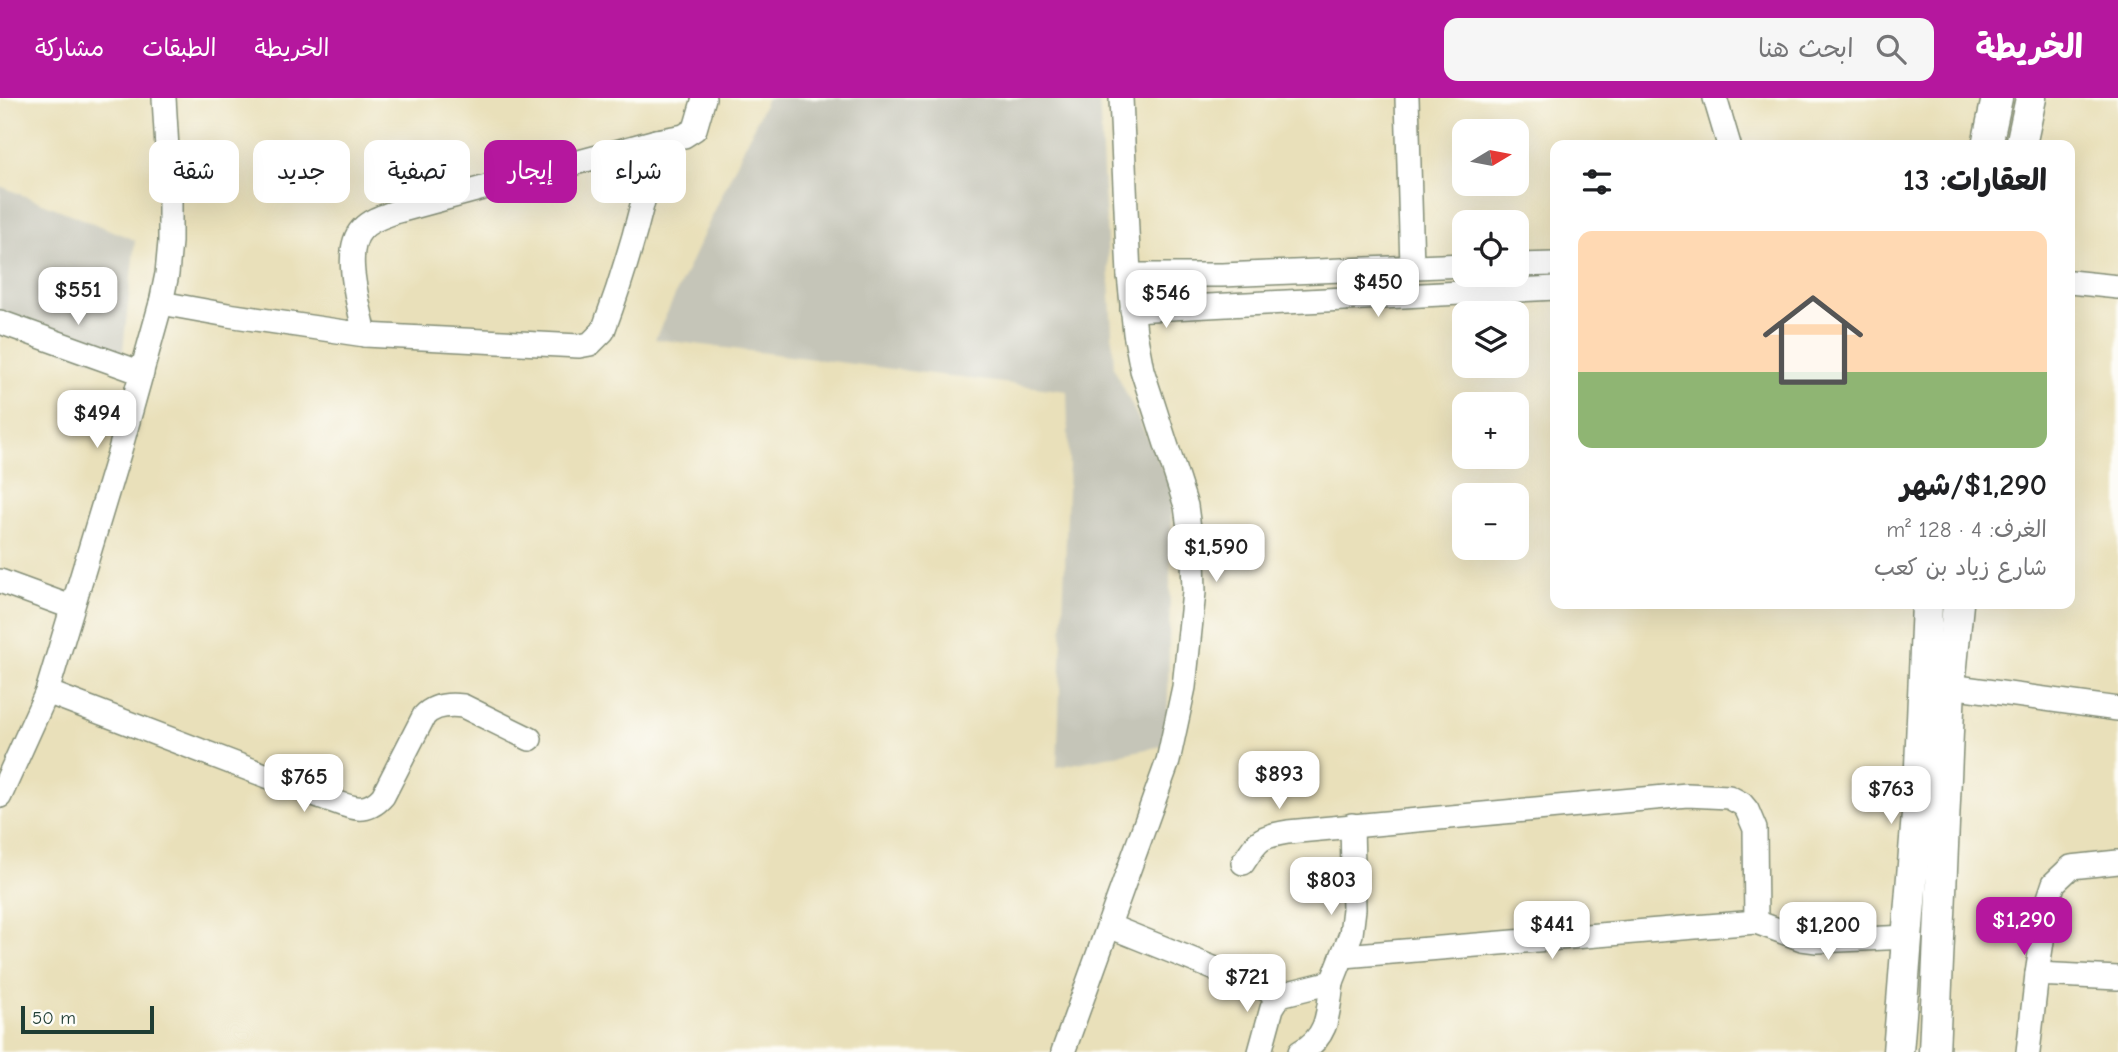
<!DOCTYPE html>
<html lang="ar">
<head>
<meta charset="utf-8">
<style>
	:root { --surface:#fff; --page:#f6f6f6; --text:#202124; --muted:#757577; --line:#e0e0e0; --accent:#b5179e }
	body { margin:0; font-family:"Comic Neue","Playpen Sans Arabic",sans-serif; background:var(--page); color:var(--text); direction:rtl; height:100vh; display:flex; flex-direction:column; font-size:26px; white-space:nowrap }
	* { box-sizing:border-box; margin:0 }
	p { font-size:23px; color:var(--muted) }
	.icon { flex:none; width:38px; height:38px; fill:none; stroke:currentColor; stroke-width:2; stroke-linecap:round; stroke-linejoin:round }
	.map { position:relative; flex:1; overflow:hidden; direction:ltr }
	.side { position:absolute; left:1550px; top:42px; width:525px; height:469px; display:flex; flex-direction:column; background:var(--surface); border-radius:14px; box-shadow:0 7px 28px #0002; direction:rtl }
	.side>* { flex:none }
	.banner { position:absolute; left:21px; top:42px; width:665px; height:63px; direction:rtl; display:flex; gap:14px }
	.needle { width:46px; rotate:80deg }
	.controls { position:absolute; left:1452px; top:21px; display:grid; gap:14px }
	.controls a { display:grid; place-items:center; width:77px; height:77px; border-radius:14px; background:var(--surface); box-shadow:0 7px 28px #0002; font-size:35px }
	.scale { position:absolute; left:21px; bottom:18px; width:133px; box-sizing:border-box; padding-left:7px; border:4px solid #1f3d34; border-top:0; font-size:19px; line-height:24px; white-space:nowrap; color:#1f3d34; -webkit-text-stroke:5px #fdfcf7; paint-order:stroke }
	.price { position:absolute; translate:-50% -60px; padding:0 16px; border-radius:14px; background:#fff; color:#222; font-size:23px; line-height:46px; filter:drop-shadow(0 2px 4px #0008) }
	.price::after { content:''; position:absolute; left:50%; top:42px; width:21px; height:16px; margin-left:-10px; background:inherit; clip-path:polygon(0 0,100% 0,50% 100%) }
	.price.selected { background:var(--accent); color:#fff }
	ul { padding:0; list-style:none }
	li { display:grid; align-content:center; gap:14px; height:371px; padding:0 28px }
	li+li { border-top:2px solid var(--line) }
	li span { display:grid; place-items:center; height:217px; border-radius:14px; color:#555 }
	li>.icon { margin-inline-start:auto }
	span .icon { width:126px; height:126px; fill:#fffc; stroke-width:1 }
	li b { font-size:30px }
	h2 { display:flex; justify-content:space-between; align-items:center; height:84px; padding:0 28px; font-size:30px }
	.chip { padding:0 24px; border-radius:14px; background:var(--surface); box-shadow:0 7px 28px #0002; font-size:24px; line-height:63px }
	.chip.selected { background:var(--accent); color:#fff }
	header { display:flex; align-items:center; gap:42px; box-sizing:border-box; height:98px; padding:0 35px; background:var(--accent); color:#fff }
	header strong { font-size:33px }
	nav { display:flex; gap:38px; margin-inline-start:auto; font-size:24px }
	.search { width:490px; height:63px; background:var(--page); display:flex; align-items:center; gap:18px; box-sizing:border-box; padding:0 24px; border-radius:14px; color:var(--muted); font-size:26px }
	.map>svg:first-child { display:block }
	.industrial { fill:#c5c5b8 }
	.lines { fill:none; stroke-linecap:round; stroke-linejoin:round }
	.minor-casing { stroke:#848e77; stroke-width:26 }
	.major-casing { stroke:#848e77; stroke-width:33 }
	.minor { stroke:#fff; stroke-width:23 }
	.major { stroke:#fff; stroke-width:30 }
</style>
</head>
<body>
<header>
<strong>الخريطة</strong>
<div class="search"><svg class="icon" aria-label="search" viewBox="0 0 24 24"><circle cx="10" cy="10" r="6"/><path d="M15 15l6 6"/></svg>ابحث هنا</div>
<nav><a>الخريطة</a><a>الطبقات</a><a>مشاركة</a></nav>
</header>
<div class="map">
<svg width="2118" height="954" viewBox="0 0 2118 954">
	<rect width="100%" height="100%" fill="#fdfcf7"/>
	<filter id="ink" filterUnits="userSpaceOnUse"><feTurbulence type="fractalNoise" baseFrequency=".0143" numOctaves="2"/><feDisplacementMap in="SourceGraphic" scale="14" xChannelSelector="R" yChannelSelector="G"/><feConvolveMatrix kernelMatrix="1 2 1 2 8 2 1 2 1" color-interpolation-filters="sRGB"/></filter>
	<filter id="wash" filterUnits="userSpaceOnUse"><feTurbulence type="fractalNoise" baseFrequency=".00686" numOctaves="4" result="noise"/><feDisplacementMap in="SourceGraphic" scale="28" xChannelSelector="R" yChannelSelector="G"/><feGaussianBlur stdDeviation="1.57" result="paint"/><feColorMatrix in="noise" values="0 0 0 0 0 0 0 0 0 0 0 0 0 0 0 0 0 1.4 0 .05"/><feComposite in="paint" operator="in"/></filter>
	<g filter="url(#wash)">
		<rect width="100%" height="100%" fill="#e9e0ba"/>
		<g class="industrial">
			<path d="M767,0h332l15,270 58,121 -5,256 -110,22 12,-302 -2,-74 -412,-52z"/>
			<path d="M0,88l135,54 -14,129 -121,-38z"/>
		</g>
	</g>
	<g filter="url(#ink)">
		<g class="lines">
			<defs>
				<g id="minor">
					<path d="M1407,0l5,168"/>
					<path d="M1715,0l14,47"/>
					<path d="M1517,167l39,-1"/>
					<path d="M1129,177h93l243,-10"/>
					<path d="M2070,184l48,5"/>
					<path d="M161,205l67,12 137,20c-5,-28 -24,-84 -3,-106 8,-9 22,-13 33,-17l261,-71 28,-5 11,-7 9,-31"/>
					<path d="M1132,212l424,-22"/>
					<path d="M0,224l142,51"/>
					<path d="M365,237l214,11 11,-2 13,-13c23,-62 41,-125 53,-190"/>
					<path d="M0,483l71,26"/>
					<path d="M1950,588l168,23"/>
					<path d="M47,594l275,105c24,8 42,21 61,-1l41,-80c10,-11 24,-12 39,-10l67,33"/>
					<path d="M0,698l47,-104 73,-242 41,-147 6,-29 3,-32v-43l-6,-101"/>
					<path d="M1243,765c16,-24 16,-26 45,-31l399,-37 42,2 13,7 5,6 8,19 1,93"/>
					<path d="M1109,828l171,69 52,-13 19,-48 3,-25 -2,-84"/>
					<path d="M1344,858l412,-34 46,17 15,2 91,-4"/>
					<path d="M2037,876l11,-73 6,-18 17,-16 47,-5"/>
					<path d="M1063,954l105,-291 16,-74 10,-95 -1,-34 -7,-52 -44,-136 -7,-37 -6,-58 -8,-177"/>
					<path d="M1260,954l12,-44 8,-13"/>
					<path d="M1300,954c29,-15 28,-40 32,-70"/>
					<path d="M2028,954l9,-78 81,4"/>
				</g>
				<g id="major">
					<path d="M1987,47l10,-47"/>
					<path d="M2021,47l10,-47"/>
					<path d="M1898,954l21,-263 8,-185"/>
					<path d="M1934,954l16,-366 8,-82"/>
				</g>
			</defs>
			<use href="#minor" class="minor-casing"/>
			<use href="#major" class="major-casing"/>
			<use href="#minor" class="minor"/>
			<use href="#major" class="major"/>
		</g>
	</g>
</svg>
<div class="controls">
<a><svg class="needle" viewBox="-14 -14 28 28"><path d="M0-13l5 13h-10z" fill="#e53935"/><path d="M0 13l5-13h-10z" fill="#757577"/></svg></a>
<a><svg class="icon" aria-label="locate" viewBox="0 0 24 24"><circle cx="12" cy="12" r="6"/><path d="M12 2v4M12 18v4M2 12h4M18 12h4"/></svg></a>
<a><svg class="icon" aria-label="layers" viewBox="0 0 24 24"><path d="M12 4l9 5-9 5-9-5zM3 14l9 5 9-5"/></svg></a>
<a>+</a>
<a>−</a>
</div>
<div class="scale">50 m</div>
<b class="price" style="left:1378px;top:221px">$450</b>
<b class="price" style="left:78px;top:229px">$551</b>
<b class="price" style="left:1166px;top:232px">$546</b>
<b class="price" style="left:97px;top:352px">$494</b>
<b class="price" style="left:1216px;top:486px">$1,590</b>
<b class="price" style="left:1279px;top:713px">$893</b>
<b class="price" style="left:304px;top:716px">$765</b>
<b class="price" style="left:1891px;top:728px">$763</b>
<b class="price" style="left:1331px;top:819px">$803</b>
<b class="price selected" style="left:2024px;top:859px">$1,290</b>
<b class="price" style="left:1552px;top:863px">$441</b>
<b class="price" style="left:1828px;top:864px">$1,200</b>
<b class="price" style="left:1247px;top:916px">$721</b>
<div class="banner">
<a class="chip">شراء</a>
<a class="chip selected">إيجار</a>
<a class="chip">تصفية</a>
<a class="chip">جديد</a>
<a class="chip">شقة</a>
</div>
<section class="side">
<h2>العقارات: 13<svg class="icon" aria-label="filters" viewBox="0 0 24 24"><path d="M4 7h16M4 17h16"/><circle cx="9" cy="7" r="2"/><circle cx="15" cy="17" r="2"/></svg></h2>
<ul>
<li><span style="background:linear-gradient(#ffd9b3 65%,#8fb573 0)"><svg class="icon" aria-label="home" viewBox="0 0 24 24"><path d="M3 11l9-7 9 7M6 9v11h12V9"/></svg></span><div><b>$1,290/شهر</b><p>الغرف: 4 · 128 m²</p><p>شارع زياد بن كعب</p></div></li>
</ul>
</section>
</div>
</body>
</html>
